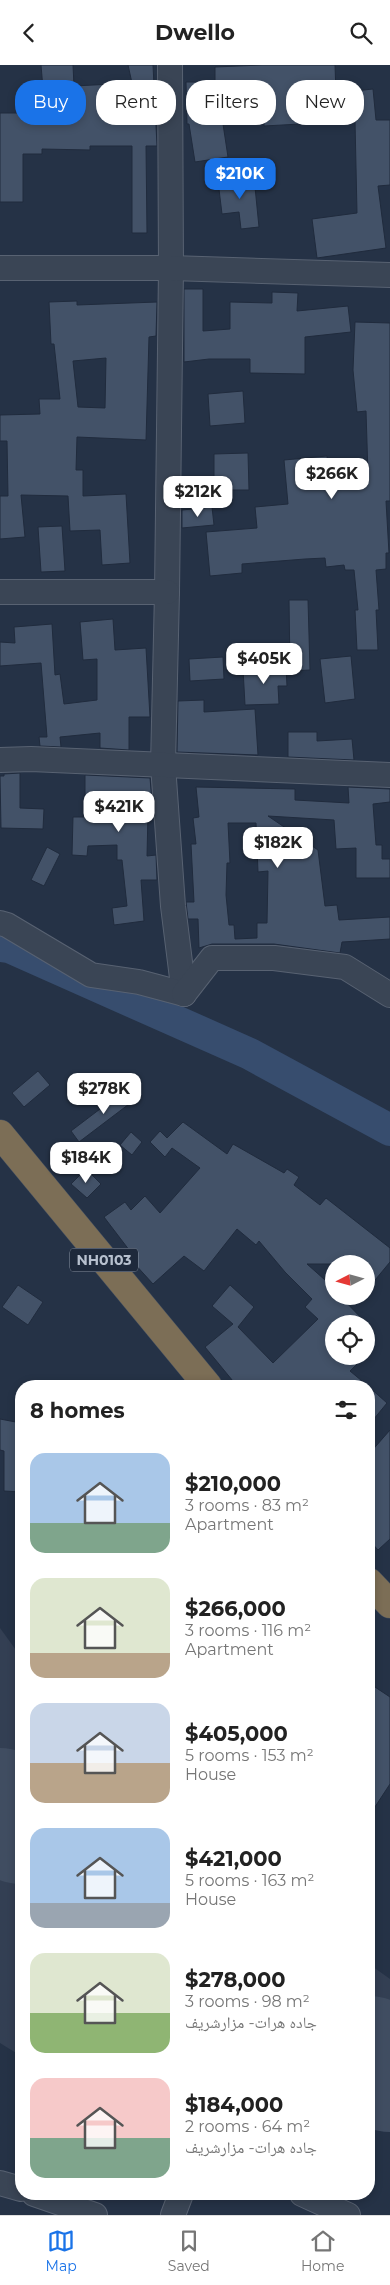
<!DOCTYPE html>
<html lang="en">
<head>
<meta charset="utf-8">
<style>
	:root { --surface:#fff; --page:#f2f2f2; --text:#222; --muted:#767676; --line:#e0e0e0; --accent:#1a73e8 }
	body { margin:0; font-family:Montserrat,"Noto Naskh Arabic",sans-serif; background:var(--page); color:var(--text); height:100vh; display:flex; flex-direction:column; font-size:19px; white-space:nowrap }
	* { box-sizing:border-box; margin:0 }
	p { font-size:16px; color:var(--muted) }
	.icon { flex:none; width:28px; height:28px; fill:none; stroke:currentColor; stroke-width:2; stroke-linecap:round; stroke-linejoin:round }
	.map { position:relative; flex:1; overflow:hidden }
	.details { position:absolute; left:15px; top:1315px; width:360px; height:820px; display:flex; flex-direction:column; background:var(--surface); border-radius:20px; box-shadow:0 2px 8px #0003 }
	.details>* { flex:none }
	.top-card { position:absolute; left:15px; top:15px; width:360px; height:45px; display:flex; gap:10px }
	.needle { width:32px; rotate:264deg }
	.fabs { position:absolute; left:325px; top:1190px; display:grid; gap:10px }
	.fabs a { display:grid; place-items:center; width:50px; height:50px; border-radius:50%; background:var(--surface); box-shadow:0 2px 8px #0003; font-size:25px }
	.price { position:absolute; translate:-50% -42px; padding:0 11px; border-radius:10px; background:#fff; color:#222; font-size:16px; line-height:32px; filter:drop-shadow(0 1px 2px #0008) }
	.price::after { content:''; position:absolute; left:50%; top:30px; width:15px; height:11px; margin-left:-8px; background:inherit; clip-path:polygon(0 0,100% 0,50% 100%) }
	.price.selected { background:var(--accent); color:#fff }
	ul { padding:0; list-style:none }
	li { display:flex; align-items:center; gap:15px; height:125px; padding:0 15px }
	li span { display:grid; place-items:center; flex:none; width:140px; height:100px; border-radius:15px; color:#555 }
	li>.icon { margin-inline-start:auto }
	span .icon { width:60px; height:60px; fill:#fffc; stroke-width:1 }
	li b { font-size:21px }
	h2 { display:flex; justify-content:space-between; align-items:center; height:60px; padding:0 15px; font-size:21px }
	.pill { padding:0 18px; border-radius:20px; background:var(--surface); box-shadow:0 2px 8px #0003; font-size:18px; line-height:45px }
	.pill.selected { background:var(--accent); color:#fff }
	header { display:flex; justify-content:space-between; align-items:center; height:65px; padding:0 15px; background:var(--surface); font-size:22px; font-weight:700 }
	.menu { display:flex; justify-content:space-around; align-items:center; height:70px; border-top:1px solid var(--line); background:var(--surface); font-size:14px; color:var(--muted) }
	.menu a { display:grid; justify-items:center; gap:2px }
	.menu .selected { color:var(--accent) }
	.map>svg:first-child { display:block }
	.airport { fill:#333f53 }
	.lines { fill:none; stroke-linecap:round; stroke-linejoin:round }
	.river { stroke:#374d6e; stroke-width:32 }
	.runway { stroke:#404d61; stroke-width:122 }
	.building { fill:#435268; stroke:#202b3d; fill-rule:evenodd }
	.minor-casing { stroke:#586272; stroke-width:26 }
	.highway-casing { stroke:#444f60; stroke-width:29 }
	.minor { stroke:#3a4555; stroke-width:24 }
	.highway { stroke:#7c6e56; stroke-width:28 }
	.labels { text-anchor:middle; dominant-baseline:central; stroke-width:4.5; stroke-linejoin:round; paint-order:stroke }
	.shield { fill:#1e293b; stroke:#8993a2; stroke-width:1 }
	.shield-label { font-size:14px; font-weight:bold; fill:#b7c0ce }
</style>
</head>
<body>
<header><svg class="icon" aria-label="back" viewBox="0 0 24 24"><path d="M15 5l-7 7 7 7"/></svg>Dwello<svg class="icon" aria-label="search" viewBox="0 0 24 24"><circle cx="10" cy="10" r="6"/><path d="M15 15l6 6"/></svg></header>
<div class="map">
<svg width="390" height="2150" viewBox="0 0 390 2150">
	<rect width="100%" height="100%" fill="#253246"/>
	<g class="airport">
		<path d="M0,1563l21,29v399l-21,-13z"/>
		<path d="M369,1899l21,15v147l-21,-15z"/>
	</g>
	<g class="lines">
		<path class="river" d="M0,881l9,1 241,107 140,76"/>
		<g class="runway">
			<path d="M0,1744l21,14"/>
			<path d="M369,1992l21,14"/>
		</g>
	</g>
	<g class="building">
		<path d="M41,0h32l1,21 58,-3 -4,-18h25l4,81h-11l1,87h-15v-87h-42v4l-48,-1v5h-19v48h-23v-89h45z"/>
		<path d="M262,0h73l1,28 37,-4 3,31h14v65l-12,1 8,62 -69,10 -5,-39 45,-6 -2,-92 -91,5v-3l-41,1 5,33 -33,5 -6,-38h-2l-1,-42h29v-15z"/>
		<path d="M254,112l5,50 -18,2 -2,-17 -17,2 -4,-33z"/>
		<path d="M184,224h19v42l27,-2v-27l42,1v-11l26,1 -1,18 51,-5 3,26 -46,5v37l-55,-1v-14h-41l-25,3z"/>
		<path d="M77,236v4l80,-3 -1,34 -7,1 -3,103 -69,-3 -1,33h7v26l43,-2 4,69 -28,2 -2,-35 -30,1 -2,-35 -47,-1 4,42 -25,2v-43h8l-1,-55h-7v-26l40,-1 -1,-15h21l-6,-55h-3l-2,-42zM106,293l-1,50 -27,-1 -5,-46z"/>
		<path d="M355,257l35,1v178h-4l3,52h-3v16l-10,1 3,40h-3l2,40h-21l-2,-40h3l-4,-40h-9l-1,-5 -18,2 -1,-9 -20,1 -63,5v9l-32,3 -4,-44 51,-4 -2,-21 33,-3 -4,-44 43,-4 2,20 39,-1 -2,-64 -9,1 -4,-42z"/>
		<path d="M243,326l2,32 -35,3 -2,-32z"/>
		<path d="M248,388l1,37h-35v-36z"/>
		<path d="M212,442l2,18 -32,3v-18z"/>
		<path d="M62,461l3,45 -24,1 -3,-45z"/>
		<path d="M289,535h19l2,70 -20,1z"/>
		<path d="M113,554l2,31 31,-2 4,69h-21v33l-29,-2v-15l-40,4 1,10 -21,-1 -1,-9h8l-6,-74 -41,3v-24l15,1 -1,-16 38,-3 3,51 5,-1 4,30 33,-4v-41l-14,1 -3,-38z"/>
		<path d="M351,591l4,43 -30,4 -5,-44z"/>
		<path d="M223,592l1,22 -34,2 -1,-22z"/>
		<path d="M286,602l1,19h-9l1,18 -34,1 -2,-36z"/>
		<path d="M204,635v12l51,-3 3,46 -81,-3 1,-51z"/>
		<path d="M288,667h29v9l35,-2 2,21 -66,-3z"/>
		<path d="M20,708v35l24,1 -1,20 -42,-1 -1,-52h4v-2z"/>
		<path d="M85,710l65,3 3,35h-5l-1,43 9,-1 1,25h-16l3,41 -30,4 -2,-17 15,-2 -5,-46h-5v-15l-29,1 -1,10 -15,-1 1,-38h12z"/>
		<path d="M196,722l99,2v11l54,3 -1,-16 42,2v13l-17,2 3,41h6v14h8v19h-34v-30l-20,1 -2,-29 -66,-4 50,34 7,56 12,-1 2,15 51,-3v22l-48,3 -2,11 -66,-9h-62l-13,4 -1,-29h-10l-2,-17h8l-3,-58h5l-3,-26 6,-1zM228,758h28l2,49 10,-1 -1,52h-10v15l-22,1 -1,-14h-5l-3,-30 1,-32h3z"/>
		<path d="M47,782l13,7 -16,32 -13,-6z"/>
		<path d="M38,1006l12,14 -26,22 -12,-14z"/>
		<path d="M129,1022l8,11 -58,44 -8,-11z"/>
		<path d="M183,1057l44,32 6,-10 51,29 3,-4 12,8 -5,8 26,20 6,-7 64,50v14l-24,29v-27h-59l18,16 9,10v6h6l27,28h-33v32h31l-15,15 18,15h-131l-32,-39 28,-23 -21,-18 18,-21 24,22 -16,20 35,36 45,-44 -13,-12 7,-8 -27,-27 -26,-31 -3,4 -19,-16 -33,42 -20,-15 -31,28 -20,-22 3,-3 -32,-42 21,-15 6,8 14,-14 15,17 40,-45 -28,-20 -7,9 -15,-15 10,-11 7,7z"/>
		<path d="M131,1067l11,10 -10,13 -12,-10z"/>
		<path d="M86,1104l15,15 -14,14 -16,-14z"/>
		<path d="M18,1220l25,17 -15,23 -26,-18z"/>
		<path d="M369,1322l18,16 -18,22z"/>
		<path d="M0,1354l21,4v69l-17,-1v-40l-4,-1z"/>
		<path d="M390,1365v109l-12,11 -9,-10v-86z"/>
		<path d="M369,1618l21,14v87l-21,32z"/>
	</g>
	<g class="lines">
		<defs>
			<g id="minor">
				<path d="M170,0l1,203 -4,324 -4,173 10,141 11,88"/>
				<path d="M0,203h171l219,7"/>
				<path d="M0,527h167"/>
				<path d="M0,695l31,-1 359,16"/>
				<path d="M0,858l7,2 84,50 48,7 45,12"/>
				<path d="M184,929l28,-36h62l71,9 45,28"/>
				<path d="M0,2118l21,6"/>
				<path d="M34,2129l61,21"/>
				<path d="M302,2129l46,21"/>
				<path d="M173,2150l8,-21"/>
			</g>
			<g id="highway">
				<path d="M0,1069l208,252"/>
				<path d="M369,1517l21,22"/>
			</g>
		</defs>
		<use href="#minor" class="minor-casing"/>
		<use href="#highway" class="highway-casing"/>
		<use href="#minor" class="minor"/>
		<use href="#highway" class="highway"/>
	</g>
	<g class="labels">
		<rect class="shield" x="70" y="1183.5" width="68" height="23" rx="4"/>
		<g class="shield-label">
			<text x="104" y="1195">NH0103</text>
		</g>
	</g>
</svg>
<div class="fabs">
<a><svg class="needle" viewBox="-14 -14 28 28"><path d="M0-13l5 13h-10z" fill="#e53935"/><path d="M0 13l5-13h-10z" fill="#767676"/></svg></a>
<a><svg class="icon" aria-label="locate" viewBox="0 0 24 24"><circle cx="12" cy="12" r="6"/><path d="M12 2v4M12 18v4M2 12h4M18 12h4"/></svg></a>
</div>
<b class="price selected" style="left:240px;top:135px">$210K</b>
<b class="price" style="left:332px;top:435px">$266K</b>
<b class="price" style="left:198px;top:453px">$212K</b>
<b class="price" style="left:264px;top:620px">$405K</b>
<b class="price" style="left:119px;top:768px">$421K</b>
<b class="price" style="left:278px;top:804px">$182K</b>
<b class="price" style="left:104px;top:1050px">$278K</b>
<b class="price" style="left:86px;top:1119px">$184K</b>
<div class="top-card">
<a class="pill selected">Buy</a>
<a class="pill">Rent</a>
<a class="pill">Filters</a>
<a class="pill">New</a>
</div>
<section class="details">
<h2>8 homes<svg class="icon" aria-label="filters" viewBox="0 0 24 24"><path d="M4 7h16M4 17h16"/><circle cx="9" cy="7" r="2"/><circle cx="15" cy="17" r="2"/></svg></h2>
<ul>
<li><span style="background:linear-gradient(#a9c7e8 70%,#7fa58c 0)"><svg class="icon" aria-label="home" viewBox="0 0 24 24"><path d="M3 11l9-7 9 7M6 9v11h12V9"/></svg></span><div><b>$210,000</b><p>3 rooms · 83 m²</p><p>Apartment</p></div></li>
<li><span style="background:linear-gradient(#dfe7d0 75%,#b9a48a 0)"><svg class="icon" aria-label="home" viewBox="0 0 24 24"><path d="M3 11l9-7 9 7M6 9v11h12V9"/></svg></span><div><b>$266,000</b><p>3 rooms · 116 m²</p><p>Apartment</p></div></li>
<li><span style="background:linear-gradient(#c9d6e8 60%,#b9a48a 0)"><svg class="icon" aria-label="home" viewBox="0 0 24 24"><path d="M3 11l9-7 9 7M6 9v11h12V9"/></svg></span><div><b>$405,000</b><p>5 rooms · 153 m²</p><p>House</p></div></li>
<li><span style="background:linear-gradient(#a9c7e8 75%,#9aa5b1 0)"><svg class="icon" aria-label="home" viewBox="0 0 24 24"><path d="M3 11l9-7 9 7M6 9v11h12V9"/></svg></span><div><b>$421,000</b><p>5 rooms · 163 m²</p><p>House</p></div></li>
<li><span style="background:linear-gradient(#dfe7d0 60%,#8fb573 0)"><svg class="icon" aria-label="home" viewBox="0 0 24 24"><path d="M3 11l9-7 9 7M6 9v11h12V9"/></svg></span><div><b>$278,000</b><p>3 rooms · 98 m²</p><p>جاده هرات- مزارشریف</p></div></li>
<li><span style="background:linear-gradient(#f6c9c9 60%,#7fa58c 0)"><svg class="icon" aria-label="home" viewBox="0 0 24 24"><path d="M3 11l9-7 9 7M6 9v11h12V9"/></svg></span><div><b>$184,000</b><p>2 rooms · 64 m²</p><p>جاده هرات- مزارشریف</p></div></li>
</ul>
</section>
</div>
<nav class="menu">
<a class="selected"><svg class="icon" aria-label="map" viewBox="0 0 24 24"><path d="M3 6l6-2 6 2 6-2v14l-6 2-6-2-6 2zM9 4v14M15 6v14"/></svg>Map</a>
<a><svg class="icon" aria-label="saved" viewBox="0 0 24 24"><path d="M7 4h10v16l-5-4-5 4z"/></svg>Saved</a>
<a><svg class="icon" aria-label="home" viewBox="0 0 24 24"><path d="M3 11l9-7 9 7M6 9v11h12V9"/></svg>Home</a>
</nav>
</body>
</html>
